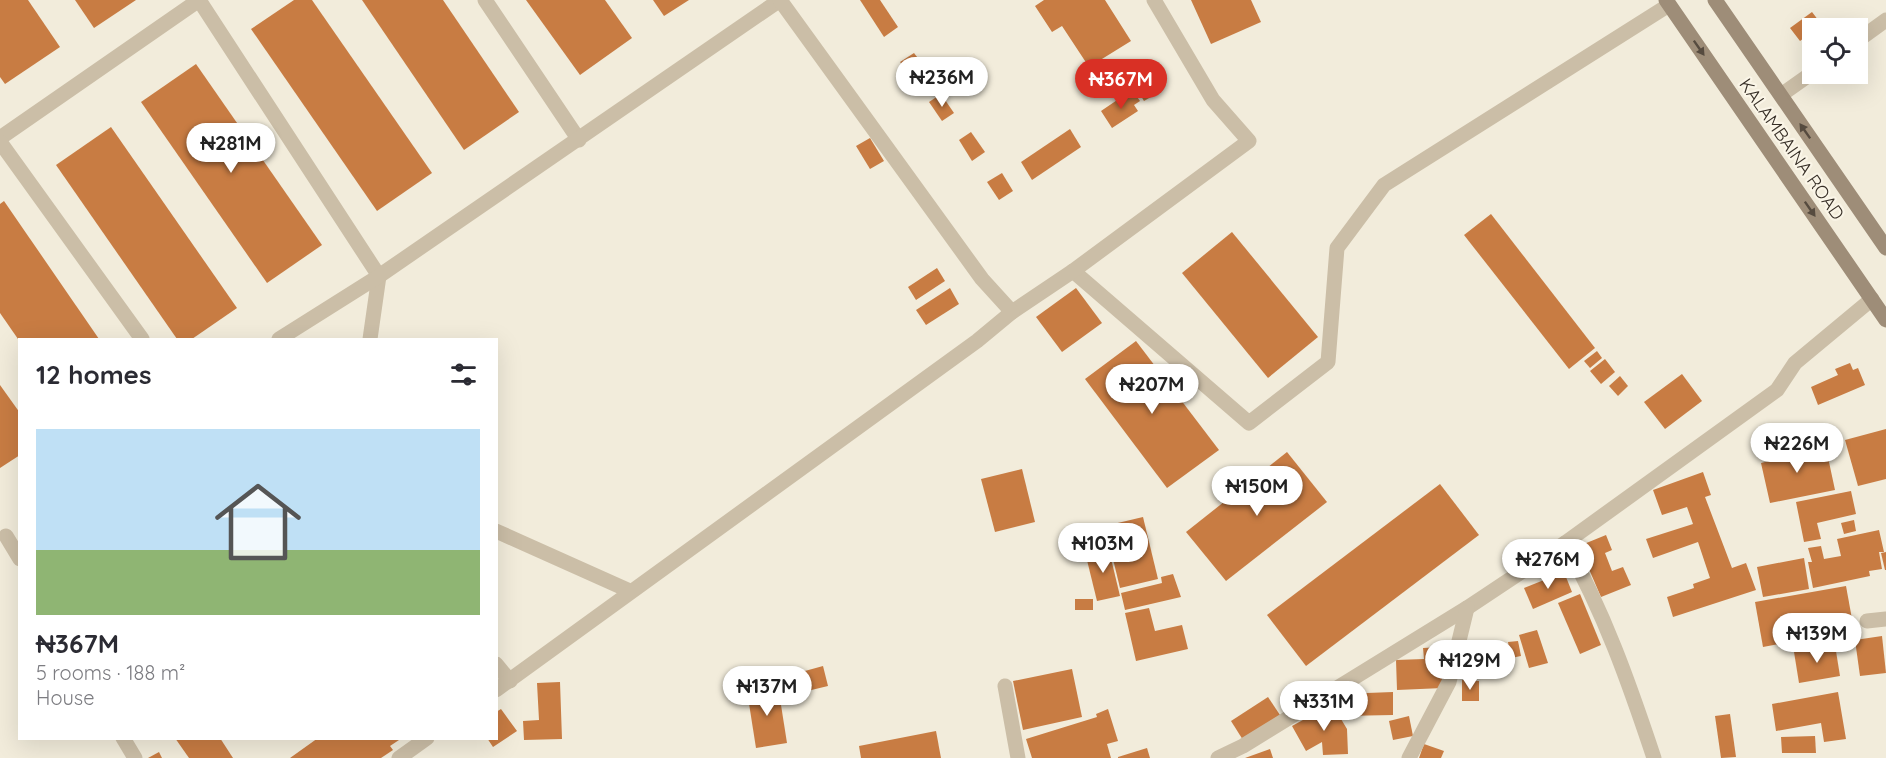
<!DOCTYPE html>
<html lang="en">
<head>
<meta charset="utf-8">
<style>
	:root { --surface:#fff; --page:#f7f7f7; --text:#2b2b33; --muted:#7c7c81; --line:#e1e1e2; --accent:#d93025 }
	body { margin:0; font-family:Quicksand,sans-serif; background:var(--page); color:var(--text); height:100vh; display:flex; flex-direction:column; font-size:22px; white-space:nowrap }
	* { box-sizing:border-box; margin:0 }
	p { font-size:20px; color:var(--muted) }
	.icon { flex:none; width:33px; height:33px; fill:none; stroke:currentColor; stroke-width:2; stroke-linecap:round; stroke-linejoin:round }
	.map { position:relative; flex:1; overflow:hidden }
	.side { position:absolute; left:18px; top:338px; width:480px; height:402px; display:flex; flex-direction:column; background:var(--surface); border-radius:0px; box-shadow:0 6px 24px #0002 }
	.side>* { flex:none }
	.controls { position:absolute; left:1802px; top:18px; display:grid; gap:12px }
	.controls a { display:grid; place-items:center; width:66px; height:66px; border-radius:0px; background:var(--surface); box-shadow:0 6px 24px #0002; font-size:30px }
	.price { position:absolute; translate:-50% -51px; padding:0 14px; border-radius:21px; background:#fff; color:#222; font-size:20px; line-height:39px; filter:drop-shadow(0 2px 3px #0008) }
	.price::after { content:''; position:absolute; left:50%; top:36px; width:18px; height:14px; margin-left:-9px; background:inherit; clip-path:polygon(0 0,100% 0,50% 100%) }
	.price.selected { background:var(--accent); color:#fff }
	ul { padding:0; list-style:none }
	li { display:grid; align-content:center; gap:12px; height:318px; padding:0 18px }
	li+li { border-top:2px solid var(--line) }
	li span { display:grid; place-items:center; height:186px; border-radius:0px; color:#555 }
	li>.icon { margin-inline-start:auto }
	span .icon { width:108px; height:108px; fill:#fffc; stroke-width:1 }
	li b { font-size:26px }
	h2 { display:flex; justify-content:space-between; align-items:center; height:72px; padding:0 18px; font-size:26px }
	.map>svg:first-child { display:block }
	.building { fill:#c87c43 }
	.lines { fill:none; stroke-linecap:round; stroke-linejoin:round }
	.minor { stroke:#cbbea7; stroke-width:15 }
	.secondary { stroke:#9e8d78; stroke-width:15 }
	.oneway { fill:#564b3f }
	.labels { text-anchor:middle; dominant-baseline:central; stroke-width:4.5; stroke-linejoin:round; paint-order:stroke }
	.street-label { font-size:18px; fill:#372f27; stroke:#faf5e7 }
</style>
</head>
<body>
<div class="map">
<svg width="1886" height="758" viewBox="0 0 1886 758">
	<rect width="100%" height="100%" fill="#f2ecdb"/>
	<g class="building">
		<path d="M0,0h28l32,47 -55,37 -5,-7z"/>
		<path d="M75,0h61l-42,28z"/>
		<path d="M294,0h18l120,173 -55,38 -126,-182z"/>
		<path d="M362,0h81l76,112 -55,38z"/>
		<path d="M526,0h79l27,38 -52,37z"/>
		<path d="M653,0h36l-25,16z"/>
		<path d="M860,0h20l18,27 -14,10z"/>
		<path d="M1044,0h61l26,41 -42,26 -27,-41 -10,6 -17,-26z"/>
		<path d="M1191,0h60l10,22 -50,22z"/>
		<path d="M1812,12l10,13 -10,3v4l-12,9 -10,-13z"/>
		<path d="M914,53l13,17 -13,9 -14,-17z"/>
		<path d="M196,64l126,181 -55,38 -126,-181z"/>
		<path d="M1153,75l10,15 -19,11 -9,-15z"/>
		<path d="M941,94l13,19 -12,8 -13,-19z"/>
		<path d="M1126,94l3,4 6,-4 5,7 -6,4 4,6 -26,17 -11,-17z"/>
		<path d="M111,127l126,181 -45,31h-15l-121,-174z"/>
		<path d="M1070,129l11,18 -49,33 -11,-18z"/>
		<path d="M971,132l14,20 -13,9 -13,-21z"/>
		<path d="M870,138l14,23 -14,8 -14,-23z"/>
		<path d="M1002,173l11,18 -14,9 -12,-18z"/>
		<path d="M4,201l95,138h-81l-18,-26v-109z"/>
		<path d="M1491,214l104,134 -26,21 -105,-134z"/>
		<path d="M1232,232l86,105 -50,41 -86,-105z"/>
		<path d="M937,268l8,13 -29,19 -8,-13z"/>
		<path d="M950,288l9,16 -33,21 -10,-15z"/>
		<path d="M1076,288l26,35 -40,29 -26,-35z"/>
		<path d="M1136,341l83,109 -52,38 -82,-109z"/>
		<path d="M1597,351l5,7 -12,10 -6,-7z"/>
		<path d="M1605,359l10,13 -14,12 -11,-13z"/>
		<path d="M1850,363l3,7 5,-2 7,17 -47,20 -7,-18 27,-12 -3,-6z"/>
		<path d="M1682,374l20,27 -37,28 -21,-27z"/>
		<path d="M1620,376l8,10 -10,10 -9,-10z"/>
		<path d="M0,385l20,28v42l-20,13z"/>
		<path d="M1886,429v50l-28,7 -13,-46z"/>
		<path d="M1806,444l2,8 18,-4 9,42 -65,13 -9,-40 12,-3 -1,-9z"/>
		<path d="M1287,452l40,50 -101,79 -40,-49z"/>
		<path d="M1022,469l13,53 -40,10 -14,-53z"/>
		<path d="M1703,472l8,23 -6,2 27,71 14,-5 10,27 -83,27 -6,-20 27,-9 -1,-4 17,-6 -12,-36 -45,16 -7,-19 47,-15 -6,-17 -25,8 -9,-25z"/>
		<path d="M1440,484l39,51 -173,131 -39,-51z"/>
		<path d="M1851,491l5,23 -39,9 4,16 -17,3 -8,-40z"/>
		<path d="M1143,517l15,62 -38,9 -15,-62z"/>
		<path d="M1854,520l2,11 -12,3 -3,-11z"/>
		<path d="M1098,530l4,13 -20,5 -3,-13z"/>
		<path d="M1879,530l5,22h-5l3,17 -13,2 1,5 -57,12 -5,-26h4l-4,-14 13,-2 3,13 17,-3 -4,-17z"/>
		<path d="M1606,535l6,15 -7,3 7,18 11,-4 8,18 -30,12 -22,-51z"/>
		<path d="M1108,546l12,50 -23,5 -12,-49z"/>
		<path d="M1886,552v18h-1l-4,-17z"/>
		<path d="M1804,558l5,31 -46,8 -6,-30z"/>
		<path d="M1564,572l8,20 -39,17 -9,-21z"/>
		<path d="M1173,574l8,23 -56,13 -4,-17 41,-10 -1,-6z"/>
		<path d="M1846,586l8,44 -91,17 -8,-45z"/>
		<path d="M1580,594l21,51 -21,9 -22,-51z"/>
		<rect x="1075" y="599" width="18" height="11"/>
		<path d="M1149,608l6,23 27,-6 6,24 -52,12 -11,-48z"/>
		<path d="M1537,630l11,33 -19,5 -10,-33z"/>
		<path d="M1882,636l4,37 -26,3 -5,-36z"/>
		<path d="M1518,641l3,15 -10,2 -3,-16z"/>
		<path d="M1835,645l5,31 -41,7 -5,-31z"/>
		<path d="M1441,647l2,41 -46,2 -1,-30 28,-1 -1,-11z"/>
		<path d="M823,666l5,20 -29,7 -5,-19z"/>
		<path d="M1072,669l10,48 -59,13 -10,-49z"/>
		<path d="M1462,680l17,1v20h-17z"/>
		<path d="M560,682l2,57 -38,1 -1,-19 16,-1 -2,-37z"/>
		<path d="M778,686l9,57 -31,5 -9,-57z"/>
		<path d="M1393,692v23l-51,1 -1,-22z"/>
		<path d="M1838,692l8,47 -22,3 -3,-19 -45,8 -4,-27z"/>
		<path d="M1268,697l12,18 -37,25 -12,-19z"/>
		<path d="M1332,704l15,25 1,25 -25,1 -1,-13 -16,9 -14,-25z"/>
		<path d="M501,709l16,22 -24,16 -6,-9h9v-26z"/>
		<path d="M1108,709l10,32 -11,3 4,14h-79l-6,-19 71,-22 -1,-3z"/>
		<path d="M1730,714l6,43 -15,1 -6,-42z"/>
		<path d="M1409,716l4,20 -20,4 -4,-19z"/>
		<path d="M936,731l5,27h-80l-2,-12z"/>
		<path d="M1815,736l1,17h-34l-1,-16z"/>
		<path d="M175,738h45l13,20h-44z"/>
		<path d="M318,738h84l-12,8 3,4 -12,8h-91z"/>
		<path d="M1424,744l20,7 -3,7h-22z"/>
		<path d="M1147,748l3,10h-32v-1z"/>
		<path d="M1270,749l3,9h-28z"/>
		<path d="M159,752l3,6h-14z"/>
	</g>
	<g class="lines">
		<g class="minor">
			<path d="M485,0l94,140"/>
			<path d="M1857,41l29,-21"/>
			<path d="M1781,95l31,-22"/>
			<path d="M0,138l199,-138 180,276 -9,63"/>
			<path d="M0,142l142,197"/>
			<path d="M1073,271l176,152 79,-61 9,-114 47,-63 285,-180"/>
			<path d="M1012,312l61,-41 176,-130 -36,-41 -59,-100"/>
			<path d="M279,339l100,-63 401,-276"/>
			<path d="M496,531l134,60"/>
			<path d="M6,536l14,23"/>
			<path d="M1565,543c39,69 64,140 89,215"/>
			<path d="M1867,621l19,-2"/>
			<path d="M496,664l14,17"/>
			<path d="M1005,686l13,72"/>
			<path d="M496,690l481,-349 35,-29 -30,-33 -202,-279"/>
			<path d="M123,738l12,20"/>
			<path d="M399,758l28,-20"/>
			<path d="M1218,758l25,-12 224,-138 98,-65 212,-153 18,-27 77,-64"/>
			<path d="M1409,758l40,-76 18,-74"/>
		</g>
		<g class="secondary">
			<path d="M1666,0l220,320"/>
			<path d="M1715,0l171,248"/>
		</g>
	</g>
	<defs><path id="oneway-solid" d="M-6-.8H1V-3.2L6.5 0L1 3.2V.8H-6Z" transform="scale(1.5)"/></defs>
	<g class="oneway">
		<use href="#oneway-solid" transform="translate(1699 48) rotate(55)"/>
		<use href="#oneway-solid" transform="translate(1805 131) rotate(-125)"/>
		<use href="#oneway-solid" transform="translate(1810 209) rotate(55)"/>
	</g>
	<g class="labels">
		<g class="street-label">
			<text transform="translate(1792 149) rotate(55)">KALAMBAINA ROAD</text>
		</g>
	</g>
</svg>
<div class="controls">
<a><svg class="icon" aria-label="locate" viewBox="0 0 24 24"><circle cx="12" cy="12" r="6"/><path d="M12 2v4M12 18v4M2 12h4M18 12h4"/></svg></a>
</div>
<b class="price" style="left:942px;top:108px">₦236M</b>
<b class="price selected" style="left:1121px;top:110px">₦367M</b>
<b class="price" style="left:231px;top:174px">₦281M</b>
<b class="price" style="left:1152px;top:415px">₦207M</b>
<b class="price" style="left:1797px;top:474px">₦226M</b>
<b class="price" style="left:1257px;top:517px">₦150M</b>
<b class="price" style="left:1103px;top:574px">₦103M</b>
<b class="price" style="left:1548px;top:590px">₦276M</b>
<b class="price" style="left:1817px;top:664px">₦139M</b>
<b class="price" style="left:1470px;top:691px">₦129M</b>
<b class="price" style="left:767px;top:717px">₦137M</b>
<b class="price" style="left:1324px;top:732px">₦331M</b>
<section class="side">
<h2>12 homes<svg class="icon" aria-label="filters" viewBox="0 0 24 24"><path d="M4 7h16M4 17h16"/><circle cx="9" cy="7" r="2"/><circle cx="15" cy="17" r="2"/></svg></h2>
<ul>
<li><span style="background:linear-gradient(#bfe0f5 65%,#8fb573 0)"><svg class="icon" aria-label="home" viewBox="0 0 24 24"><path d="M3 11l9-7 9 7M6 9v11h12V9"/></svg></span><div><b>₦367M</b><p>5 rooms · 188 m²</p><p>House</p></div></li>
</ul>
</section>
</div>
</body>
</html>
